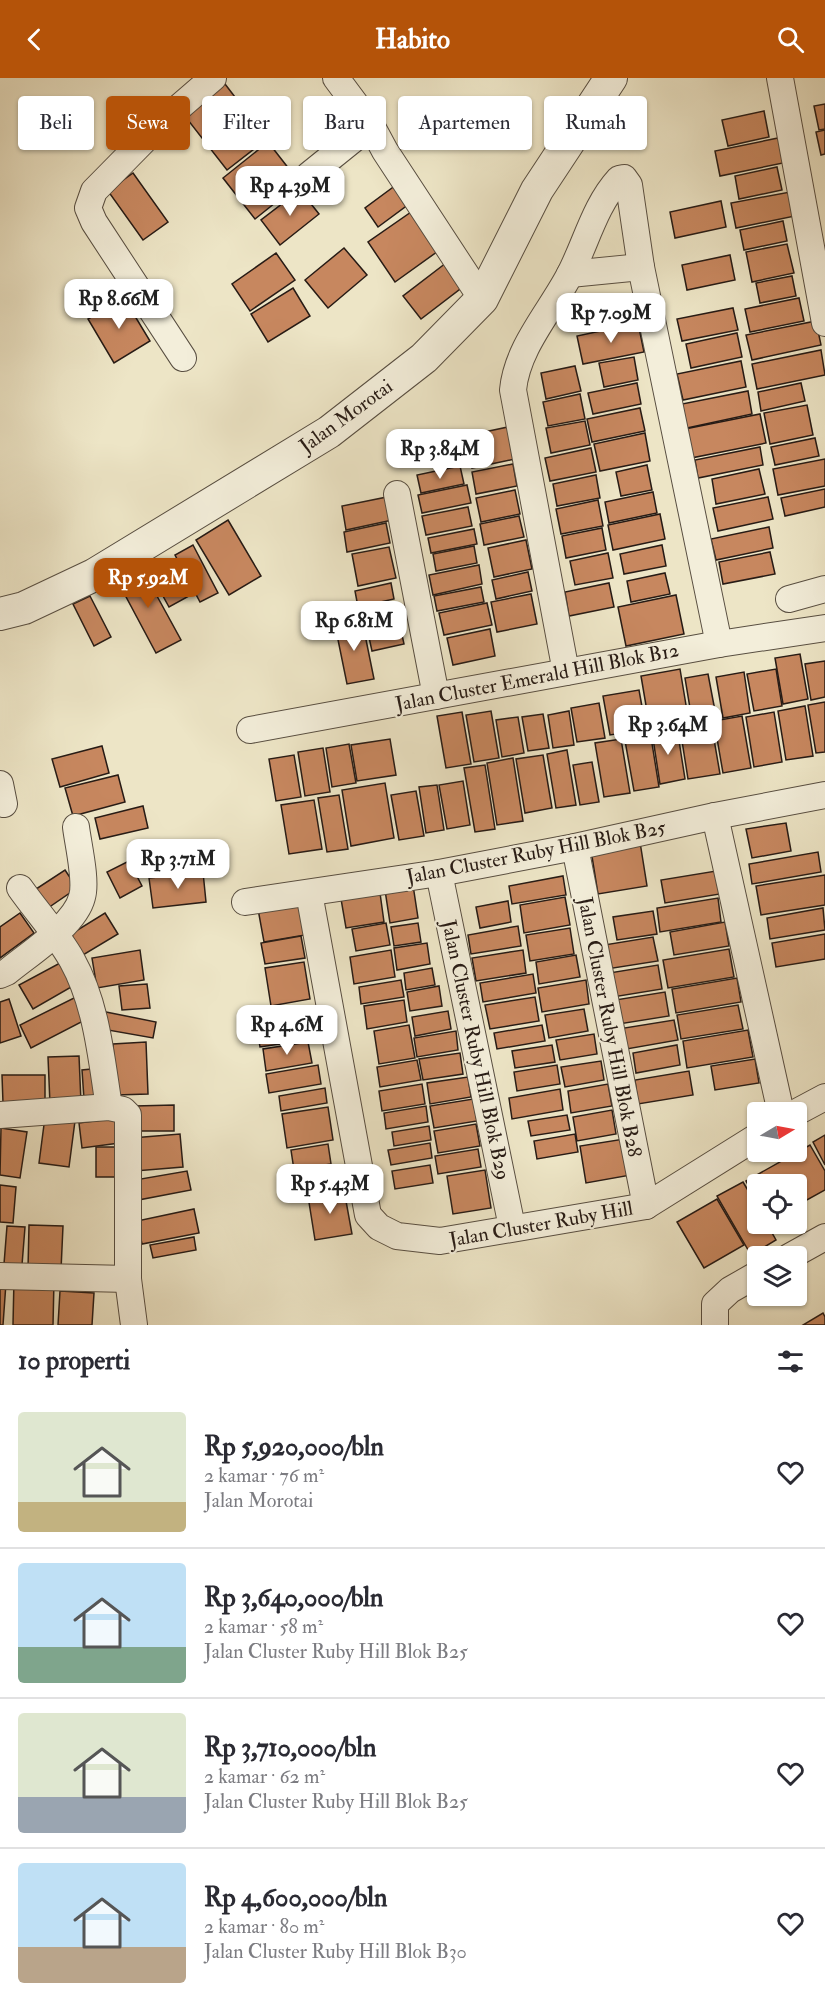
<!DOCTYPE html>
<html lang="id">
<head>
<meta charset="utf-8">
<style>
	:root { --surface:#fff; --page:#f2f2f3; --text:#2b2b33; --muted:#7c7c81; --line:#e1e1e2; --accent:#b45309 }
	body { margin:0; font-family:"IM FELL Double Pica",serif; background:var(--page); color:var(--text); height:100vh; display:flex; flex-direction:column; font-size:22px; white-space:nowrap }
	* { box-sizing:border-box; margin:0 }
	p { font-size:20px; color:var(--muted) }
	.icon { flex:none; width:33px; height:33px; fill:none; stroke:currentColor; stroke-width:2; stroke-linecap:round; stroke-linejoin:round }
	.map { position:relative; height:1247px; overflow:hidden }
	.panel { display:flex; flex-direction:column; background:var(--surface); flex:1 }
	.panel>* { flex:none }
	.banner { position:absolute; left:18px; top:18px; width:789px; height:54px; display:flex; gap:12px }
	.needle { width:39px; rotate:80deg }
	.fabs { position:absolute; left:747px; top:1024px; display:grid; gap:12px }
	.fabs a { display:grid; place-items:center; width:60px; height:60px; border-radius:6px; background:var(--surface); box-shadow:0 2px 4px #0004; font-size:30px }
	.price { position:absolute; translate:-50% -51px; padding:0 14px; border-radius:12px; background:#fff; color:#222; font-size:20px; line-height:39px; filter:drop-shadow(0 2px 3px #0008) }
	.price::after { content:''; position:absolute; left:50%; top:36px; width:18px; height:14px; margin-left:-9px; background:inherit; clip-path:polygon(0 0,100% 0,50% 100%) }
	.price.on { background:var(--accent); color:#fff }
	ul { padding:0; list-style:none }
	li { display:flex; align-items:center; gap:18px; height:150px; padding:0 18px }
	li+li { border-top:2px solid var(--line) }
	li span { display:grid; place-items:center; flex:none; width:168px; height:120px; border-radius:6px; color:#555 }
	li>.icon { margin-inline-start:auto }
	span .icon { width:72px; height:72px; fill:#fffc; stroke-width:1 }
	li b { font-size:26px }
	h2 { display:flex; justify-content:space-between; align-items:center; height:72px; padding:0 18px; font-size:26px }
	.pill { padding:0 21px; border-radius:6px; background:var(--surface); box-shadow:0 2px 4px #0004; font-size:21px; line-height:54px }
	.pill.on { background:var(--accent); color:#fff }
	header { display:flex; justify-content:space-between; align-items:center; height:78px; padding:0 18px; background:var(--accent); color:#fff; font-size:27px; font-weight:700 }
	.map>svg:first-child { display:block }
	.building { fill:#c7875f; stroke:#271b15; stroke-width:1.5 }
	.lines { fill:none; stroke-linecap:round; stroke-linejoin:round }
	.minor-casing { stroke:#584e41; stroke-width:28 }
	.tertiary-casing { stroke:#584e41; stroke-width:34 }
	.minor { stroke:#f3eeda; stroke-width:26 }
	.tertiary { stroke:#f3eeda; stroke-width:32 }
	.labels { text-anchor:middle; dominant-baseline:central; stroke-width:4.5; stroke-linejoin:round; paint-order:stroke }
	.street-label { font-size:20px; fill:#271b15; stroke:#f3eeda }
</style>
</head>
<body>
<header><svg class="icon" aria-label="back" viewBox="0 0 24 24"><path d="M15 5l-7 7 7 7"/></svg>Habito<svg class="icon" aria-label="search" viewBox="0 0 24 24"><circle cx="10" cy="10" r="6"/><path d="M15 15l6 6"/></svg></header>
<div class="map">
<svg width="825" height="1247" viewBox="0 0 825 1247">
	<rect width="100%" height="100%" fill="#ede5c6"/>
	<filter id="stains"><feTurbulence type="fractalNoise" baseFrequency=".00333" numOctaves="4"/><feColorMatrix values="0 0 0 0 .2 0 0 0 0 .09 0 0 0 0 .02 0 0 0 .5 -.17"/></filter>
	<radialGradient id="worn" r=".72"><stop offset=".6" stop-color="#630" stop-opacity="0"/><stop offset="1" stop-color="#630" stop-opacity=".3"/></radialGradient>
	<g class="building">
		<path d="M225,6l42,55 -40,31 -43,-55z"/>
		<path d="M825,26v25l-6,1 -5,-24z"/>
		<path d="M764,33l5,26 -41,9 -6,-26z"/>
		<path d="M825,52v24l-4,1 -5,-23z"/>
		<path d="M783,59l5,25 -68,14 -5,-25z"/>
		<path d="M268,64l32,41 -45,36 -32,-41z"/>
		<path d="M777,89l5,23 -43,9 -4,-23z"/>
		<path d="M133,95l35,49 -25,18 -35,-49z"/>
		<path d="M396,107l13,19 -31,23 -13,-19z"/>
		<path d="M300,112l19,24 -39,31 -19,-25z"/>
		<path d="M790,114l5,24 -59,12 -5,-25z"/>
		<path d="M721,123l5,26 -51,11 -5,-26z"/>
		<path d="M414,132l27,39 -46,33 -27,-40z"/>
		<path d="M783,143l4,20 -43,9 -4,-20z"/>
		<path d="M787,166l7,29 -42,9 -6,-30z"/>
		<path d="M344,170l23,27 -39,33 -23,-28z"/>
		<path d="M276,175l19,27 -45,31 -18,-27z"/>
		<path d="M730,177l5,25 -48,10 -5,-25z"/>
		<path d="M446,185l18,23 -43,33 -18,-23z"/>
		<path d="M792,198l4,20 -36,7 -4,-20z"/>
		<path d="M293,210l17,28 -42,26 -17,-28z"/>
		<path d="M124,220l26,43 -36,22 -26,-44z"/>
		<path d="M799,220l5,23 -54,11 -5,-23z"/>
		<path d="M733,230l5,22 -56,11 -5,-22z"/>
		<path d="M816,243l5,24 -69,15 -6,-25z"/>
		<path d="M638,245l6,29 -61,12 -6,-28z"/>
		<path d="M737,255l5,24 -51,11 -5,-24z"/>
		<path d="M821,272l4,25 -68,14 -5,-25z"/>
		<path d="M634,279l4,23 -34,7 -5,-24z"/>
		<path d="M741,283l5,26 -63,13 -6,-26z"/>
		<path d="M575,288l6,25 -35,8 -5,-26z"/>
		<path d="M637,305l4,21 -48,10 -5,-21z"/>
		<path d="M801,305l4,18 -44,10 -3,-19z"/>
		<path d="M748,313l4,23 -65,14 -5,-24z"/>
		<path d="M580,316l5,25 -37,7 -5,-24z"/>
		<path d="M807,327l6,30 -43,9 -6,-31z"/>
		<path d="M640,330l5,23 -53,11 -5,-23z"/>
		<path d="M760,336l6,29 -75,15 -6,-29z"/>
		<path d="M585,343l5,24 -39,8 -5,-25z"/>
		<path d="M508,349l7,32 -43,9 -7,-32z"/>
		<path d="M645,355l5,28 -50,10 -6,-27z"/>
		<path d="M815,360l4,18 -44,9 -4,-18z"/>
		<path d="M760,369l3,18 -65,13 -3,-18z"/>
		<path d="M591,370l5,24 -46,9 -5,-23z"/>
		<path d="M825,381v27l-47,9 -5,-26z"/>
		<path d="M513,386l4,22 -41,8 -4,-22z"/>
		<path d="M647,387l5,25 -31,6 -5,-24z"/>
		<path d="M460,388l4,18 -43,9 -4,-18z"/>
		<path d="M759,391l6,25 -49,10 -4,-25z"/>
		<path d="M596,397l4,23 -43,8 -4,-22z"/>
		<path d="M467,407l4,18 -49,10 -4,-18z"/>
		<path d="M825,411v18l-40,9 -4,-18z"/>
		<path d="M515,412l5,24 -39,8 -5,-24z"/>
		<path d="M653,414l4,21 -48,10 -4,-21z"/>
		<path d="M392,418l5,23 -51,11 -4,-24z"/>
		<path d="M768,419l5,22 -55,12 -5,-23z"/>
		<path d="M598,422l5,26 -42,8 -5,-25z"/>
		<path d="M468,429l4,19 -46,9 -4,-19z"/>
		<path d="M660,436l5,25 -52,11 -5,-25z"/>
		<path d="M519,438l5,21 -40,8 -4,-21z"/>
		<path d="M228,442l33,56 -32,19 -33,-55z"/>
		<path d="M386,445l4,20 -43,9 -3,-20z"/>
		<path d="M769,449l4,21 -57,12 -5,-21z"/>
		<path d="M602,450l4,22 -40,8 -4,-22z"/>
		<path d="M474,451l3,15 -46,9 -3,-15z"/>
		<path d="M526,462l6,29 -38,8 -6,-29z"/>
		<path d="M193,467l25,48 -18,9 -25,-47z"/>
		<path d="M662,467l4,21 -42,8 -4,-20z"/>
		<path d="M474,468l3,17 -41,8 -3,-17z"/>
		<path d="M389,469l7,31 -38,8 -6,-32z"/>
		<path d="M770,474l5,22 -52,10 -4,-22z"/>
		<path d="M608,475l5,25 -38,7 -5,-24z"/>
		<path d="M171,485l18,33 -20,11 -18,-33z"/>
		<path d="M140,487l41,75 -25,13 -40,-75z"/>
		<path d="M479,487l3,19 -49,11 -4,-20z"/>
		<path d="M528,494l4,19 -36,8 -4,-19z"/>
		<path d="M665,495l5,21 -39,8 -4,-21z"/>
		<path d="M391,505l3,16 -36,8 -3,-16z"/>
		<path d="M609,505l5,24 -45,9 -4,-24z"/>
		<path d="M481,509l3,15 -47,9 -3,-15z"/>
		<path d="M531,516l6,30 -40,8 -6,-30z"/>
		<path d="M676,517l8,39 -58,12 -8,-39z"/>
		<path d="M90,518l21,41 -17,9 -21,-42z"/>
		<path d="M395,525l9,41 -32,7 -9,-41z"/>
		<path d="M487,525l5,22 -48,10 -5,-22z"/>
		<path d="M362,542l12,59 -27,5 -12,-59z"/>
		<path d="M490,551l5,27 -42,9 -6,-27z"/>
		<path d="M800,576l8,45 -25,5 -8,-46z"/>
		<path d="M825,583v36l-14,3 -6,-36z"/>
		<path d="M680,591l9,54 -39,6 -9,-53z"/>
		<path d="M776,591l6,37 -28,5 -7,-37z"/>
		<path d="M744,594l6,41 -27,5 -7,-41z"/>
		<path d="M708,596l8,42 -24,4 -7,-42z"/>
		<path d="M639,612l7,39 -36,6 -7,-39z"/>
		<path d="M825,624v50l-9,1 -8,-48z"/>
		<path d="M599,625l6,35 -28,4 -6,-34z"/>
		<path d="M805,628l8,50 -27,4 -8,-49z"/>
		<path d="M491,633l8,47 -25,4 -8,-47z"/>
		<path d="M569,633l5,34 -21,3 -5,-33z"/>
		<path d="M462,634l9,52 -25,4 -9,-52z"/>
		<path d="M774,634l8,50 -28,5 -8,-50z"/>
		<path d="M543,636l6,34 -21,3 -6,-34z"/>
		<path d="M742,638l9,52 -28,5 -9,-52z"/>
		<path d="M518,639l6,36 -22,4 -6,-37z"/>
		<path d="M711,644l9,52 -32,5 -8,-51z"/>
		<path d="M677,650l8,51 -25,5 -8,-52z"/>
		<path d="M650,653l9,56 -25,4 -10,-56z"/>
		<path d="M390,661l6,36 -39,6 -6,-36z"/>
		<path d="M621,661l9,54 -26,4 -9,-54z"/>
		<path d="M349,666l7,39 -24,4 -6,-39z"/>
		<path d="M102,668l7,27 -49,14 -8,-28z"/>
		<path d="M323,670l7,44 -25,4 -7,-44z"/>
		<path d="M567,672l9,55 -20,3 -9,-54z"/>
		<path d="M294,677l7,42 -25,4 -7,-42z"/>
		<path d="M543,677l9,53 -27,5 -9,-54z"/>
		<path d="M513,680l10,63 -26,4 -10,-62z"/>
		<path d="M592,684l7,40 -19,3 -7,-40z"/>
		<path d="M485,687l10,64 -20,3 -11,-64z"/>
		<path d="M118,697l7,27 -52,14 -8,-28z"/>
		<path d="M463,703l7,44 -23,4 -8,-44z"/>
		<path d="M385,705l9,55 -43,8 -9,-56z"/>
		<path d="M437,707l7,45 -18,3 -7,-46z"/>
		<path d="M416,713l8,45 -25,4 -8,-45z"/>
		<path d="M339,717l9,54 -21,3 -9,-54z"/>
		<path d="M314,722l8,49 -33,5 -8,-49z"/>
		<path d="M143,728l5,22 -48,11 -5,-21z"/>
		<path d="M786,745l5,28 -39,7 -6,-29z"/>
		<path d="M640,764l7,44 -49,8 -7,-44z"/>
		<path d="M818,774l3,20 -69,12 -3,-20z"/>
		<path d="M129,783l13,25 -22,12 -13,-26z"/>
		<path d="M65,792l12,18 -32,22 -12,-19z"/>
		<path d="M716,793l4,23 -55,9 -4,-23z"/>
		<path d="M203,794l3,30 -53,6 -4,-30z"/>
		<path d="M825,797v30l-64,10 -5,-29z"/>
		<path d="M563,798l3,19 -54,9 -3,-18z"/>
		<path d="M413,807l5,33 -28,5 -5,-33z"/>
		<path d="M380,815l4,29 -38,6 -5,-29z"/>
		<path d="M565,819l5,28 -46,8 -4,-28z"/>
		<path d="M718,820l3,24 -61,10 -3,-24z"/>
		<path d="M508,823l3,21 -31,6 -4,-21z"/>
		<path d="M299,824l6,33 -41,7 -6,-33z"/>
		<path d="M823,830l2,22 -55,9 -3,-21z"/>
		<path d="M653,833l4,23 -40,6 -4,-23z"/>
		<path d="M20,835l14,20 -34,25v-31z"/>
		<path d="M105,835l13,21 -35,21 -12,-21z"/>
		<path d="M725,844l4,24 -55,9 -4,-23z"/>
		<path d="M386,845l4,22 -34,6 -4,-22z"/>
		<path d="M418,845l3,19 -27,4 -3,-19z"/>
		<path d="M518,848l3,20 -50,8 -3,-19z"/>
		<path d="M570,850l4,26 -44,7 -4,-26z"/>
		<path d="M825,856v25l-49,8 -4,-24z"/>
		<path d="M301,858l4,22 -40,6 -4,-21z"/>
		<path d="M653,859l5,24 -51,8 -3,-24z"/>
		<path d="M427,865l3,21 -33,6 -3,-22z"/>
		<path d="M729,871l5,28 -66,11 -5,-28z"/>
		<path d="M140,872l4,30 -47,8 -5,-30z"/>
		<path d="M391,872l4,27 -41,7 -4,-27z"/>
		<path d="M523,872l3,23 -50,8 -4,-23z"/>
		<path d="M576,877l4,22 -41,7 -3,-22z"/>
		<path d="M304,884l6,37 -39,7 -6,-38z"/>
		<path d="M60,885l13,23 -40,23 -14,-24z"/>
		<path d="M658,887l4,24 -49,8 -4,-24z"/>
		<path d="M432,890l3,17 -29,5 -2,-17z"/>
		<path d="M533,896l3,19 -53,9 -3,-19z"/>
		<path d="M737,900l4,24 -65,11 -4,-24z"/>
		<path d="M401,902l3,17 -43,7 -2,-17z"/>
		<path d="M586,902l3,24 -47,8 -4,-24z"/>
		<path d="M147,906l3,24 -28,2 -3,-24z"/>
		<path d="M439,908l3,20 -32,5 -3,-19z"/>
		<path d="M665,914l4,24 -50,8 -4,-24z"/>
		<path d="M78,918l11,22 -58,30 -11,-23z"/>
		<path d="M535,919l4,24 -49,8 -5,-24z"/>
		<path d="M9,921l12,37 -21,7v-41z"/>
		<path d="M404,922l3,22 -40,7 -3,-23z"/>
		<path d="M738,927l5,24 -62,10 -4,-24z"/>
		<path d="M302,931l5,31 -47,7 -5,-30z"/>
		<path d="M584,931l4,22 -39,7 -4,-23z"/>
		<path d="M448,933l3,18 -36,7 -3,-19z"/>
		<path d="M106,934l50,10 -3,16 -51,-9z"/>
		<path d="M674,942l4,20 -57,10 -3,-21z"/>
		<path d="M409,947l6,33 -36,6 -5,-33z"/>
		<path d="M542,947l3,16 -48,8 -3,-16z"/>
		<path d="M748,952l5,27 -66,11 -4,-27z"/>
		<path d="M456,953l2,19 -41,7 -3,-19z"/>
		<path d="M594,956l3,20 -37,6 -4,-20z"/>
		<path d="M146,964l2,52 -32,1 -3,-51z"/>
		<path d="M308,964l4,21 -46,8 -3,-22z"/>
		<path d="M552,967l3,17 -40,6 -3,-17z"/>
		<path d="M677,967l3,20 -44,8 -3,-20z"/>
		<path d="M460,975l3,21 -40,6 -4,-21z"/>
		<path d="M79,978l2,47 -31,1 -2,-47z"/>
		<path d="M755,981l4,24 -44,7 -4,-24z"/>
		<path d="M417,982l4,20 -41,7 -3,-20z"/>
		<path d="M601,983l3,19 -39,7 -4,-20z"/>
		<path d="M318,987l3,19 -52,9 -3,-19z"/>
		<path d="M557,987l3,19 -43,7 -3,-19z"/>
		<path d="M101,990l2,30 -19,1 -2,-29z"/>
		<path d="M689,993l4,24 -55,9 -3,-24z"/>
		<path d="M2,997h43v28h-42z"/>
		<path d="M468,999l3,20 -41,7 -3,-21z"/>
		<path d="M422,1006l3,20 -43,7 -3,-20z"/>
		<path d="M608,1006l4,22 -41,7 -3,-22z"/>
		<path d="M325,1010l2,15 -46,8 -2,-15z"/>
		<path d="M560,1011l3,21 -51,9 -3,-21z"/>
		<path d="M473,1021l4,22 -43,7 -4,-22z"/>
		<path d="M174,1027v26h-39v-25z"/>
		<path d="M426,1028l2,16 -42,7 -2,-16z"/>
		<path d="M328,1029l5,33 -46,8 -5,-34z"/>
		<path d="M612,1032l4,24 -39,7 -4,-24z"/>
		<path d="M567,1037l3,15 -39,6 -3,-15z"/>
		<path d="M45,1039l30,4 -6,46 -30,-4z"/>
		<path d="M124,1039l3,25 -45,6 -3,-25z"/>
		<path d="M476,1046l4,22 -42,7 -4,-22z"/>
		<path d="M429,1048l2,14 -37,6 -2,-14z"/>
		<path d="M1,1050l26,4 -7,46 -20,-3z"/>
		<path d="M180,1056l3,33 -48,4 -3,-33z"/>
		<path d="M575,1056l3,18 -41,7 -3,-18z"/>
		<path d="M825,1057v30l-12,-23z"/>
		<path d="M624,1061l7,36 -45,8 -6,-37z"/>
		<path d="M430,1065l2,15 -41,7 -3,-15z"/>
		<path d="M328,1066l3,20 -37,6 -3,-20z"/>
		<path d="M810,1067l15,26v19l-29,16v-21h-38v17l-12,-21z"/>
		<path d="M96,1069h21l-1,30h-20z"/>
		<path d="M478,1071l3,18 -43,7 -3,-18z"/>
		<path d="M341,1087l4,22 -46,7 -4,-21z"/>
		<path d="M430,1087l3,18 -38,6 -3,-18z"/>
		<path d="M485,1092l6,38 -38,6 -6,-38z"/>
		<path d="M187,1093l4,19 -58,11 -4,-20z"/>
		<path d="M743,1104l15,25v17h9l9,16 -25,15 -34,-59z"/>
		<path d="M0,1107l16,2 -3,36 -13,-1z"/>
		<path d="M344,1112l8,44 -37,6 -7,-44z"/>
		<path d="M717,1121l27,46 -40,23 -27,-46z"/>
		<path d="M194,1131l5,24 -57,11 -5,-23z"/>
		<path d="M29,1147l34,1 -2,44 -33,-1z"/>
		<path d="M7,1148l18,1 -3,38 -18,-1z"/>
		<path d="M194,1159l2,13 -43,8 -3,-13z"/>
		<path d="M14,1201l40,1 -1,45h-40z"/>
		<path d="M0,1204l6,1 -3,42h-3z"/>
		<path d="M60,1213l34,2 -2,32h-34z"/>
		<path d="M823,1235l2,4v8h-22z"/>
	</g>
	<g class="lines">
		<defs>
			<g id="minor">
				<path d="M336,0l35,47 14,26 97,148"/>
				<path d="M780,0l45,245"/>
				<path d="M309,97l62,-50"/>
				<path d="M570,196l71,-7"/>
				<path d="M183,280l-89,-136 -6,-14 6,-17 68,-69 51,-44"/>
				<path d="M397,416l39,202"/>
				<path d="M789,521l36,-10"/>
				<path d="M566,594l-53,-282c4,-43 38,-79 57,-116 16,-31 25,-69 49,-95l5,-1 5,7 12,82 78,377"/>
				<path d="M250,652l469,-86 106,-16"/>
				<path d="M0,706l4,20"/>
				<path d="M715,738l66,297"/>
				<path d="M575,769l71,359"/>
				<path d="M439,795l73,354"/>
				<path d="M20,810c17,24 38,47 52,72 25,45 29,97 37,147"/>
				<path d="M309,815l59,322 11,12 18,9 43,5 206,-35 112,-70"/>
				<path d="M245,824l194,-29 136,-26 140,-31 110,-21"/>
				<path d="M0,897l7,-3c23,-19 68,-47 75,-75 5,-16 -4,-53 -6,-70"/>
				<path d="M795,1035l30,-16"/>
				<path d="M0,1037l109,-8 14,3 5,5v164l6,46"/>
				<path d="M789,1179l36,-20"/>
				<path d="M0,1198l128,3"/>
				<path d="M715,1247v-21l15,-14 28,-16"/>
			</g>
			<path id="tertiary" d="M0,536l24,-6 70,-33 235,-143 95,-74 58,-59 55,-109 74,-112"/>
		</defs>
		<use href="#minor" class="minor-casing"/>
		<use href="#tertiary" class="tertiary-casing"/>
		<use href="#minor" class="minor"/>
		<use href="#tertiary" class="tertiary"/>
	</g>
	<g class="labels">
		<g class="street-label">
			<text transform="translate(346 338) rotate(-36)">Jalan Morotai</text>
			<text transform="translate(537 599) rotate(-11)">Jalan Cluster Emerald Hill Blok B12</text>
			<text transform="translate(536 774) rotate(-11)">Jalan Cluster Ruby Hill Blok B25</text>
			<text transform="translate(610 949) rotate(79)">Jalan Cluster Ruby Hill Blok B28</text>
			<text transform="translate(476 972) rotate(78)">Jalan Cluster Ruby Hill Blok B29</text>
			<text transform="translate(541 1146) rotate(-10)">Jalan Cluster Ruby Hill</text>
		</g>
	</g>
	<rect width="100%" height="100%" filter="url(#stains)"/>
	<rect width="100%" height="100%" fill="url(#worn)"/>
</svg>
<div class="fabs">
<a><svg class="needle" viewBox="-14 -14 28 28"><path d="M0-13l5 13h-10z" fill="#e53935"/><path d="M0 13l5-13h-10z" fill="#7c7c81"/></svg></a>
<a><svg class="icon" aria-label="locate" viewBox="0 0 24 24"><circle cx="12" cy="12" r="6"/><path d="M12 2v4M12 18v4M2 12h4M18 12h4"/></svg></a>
<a><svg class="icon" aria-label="layers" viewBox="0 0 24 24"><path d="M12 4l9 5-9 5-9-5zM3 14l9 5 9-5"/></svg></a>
</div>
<b class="price" style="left:290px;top:139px">Rp 4.39M</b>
<b class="price" style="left:119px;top:252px">Rp 8.66M</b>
<b class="price" style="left:611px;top:266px">Rp 7.09M</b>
<b class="price" style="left:440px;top:402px">Rp 3.84M</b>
<b class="price on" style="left:148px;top:531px">Rp 5.92M</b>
<b class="price" style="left:354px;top:574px">Rp 6.81M</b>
<b class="price" style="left:668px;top:678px">Rp 3.64M</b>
<b class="price" style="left:178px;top:812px">Rp 3.71M</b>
<b class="price" style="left:287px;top:978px">Rp 4.6M</b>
<b class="price" style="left:330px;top:1137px">Rp 5.43M</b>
<div class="banner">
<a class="pill">Beli</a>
<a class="pill on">Sewa</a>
<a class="pill">Filter</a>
<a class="pill">Baru</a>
<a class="pill">Apartemen</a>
<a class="pill">Rumah</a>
</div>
</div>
<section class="panel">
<h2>10 properti<svg class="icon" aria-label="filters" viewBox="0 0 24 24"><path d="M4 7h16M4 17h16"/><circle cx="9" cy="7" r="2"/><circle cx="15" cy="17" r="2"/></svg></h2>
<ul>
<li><span style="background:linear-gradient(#dfe7d0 75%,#c2b280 0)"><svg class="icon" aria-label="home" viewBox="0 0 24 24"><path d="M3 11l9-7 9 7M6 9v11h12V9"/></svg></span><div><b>Rp 5,920,000/bln</b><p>2 kamar · 76 m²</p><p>Jalan Morotai</p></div><svg class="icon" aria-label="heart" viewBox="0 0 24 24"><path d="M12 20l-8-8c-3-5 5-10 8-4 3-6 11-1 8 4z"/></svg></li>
<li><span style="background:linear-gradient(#bfe0f5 70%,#7fa58c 0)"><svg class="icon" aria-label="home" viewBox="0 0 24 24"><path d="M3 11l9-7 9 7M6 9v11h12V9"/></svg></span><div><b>Rp 3,640,000/bln</b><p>2 kamar · 58 m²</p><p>Jalan Cluster Ruby Hill Blok B25</p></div><svg class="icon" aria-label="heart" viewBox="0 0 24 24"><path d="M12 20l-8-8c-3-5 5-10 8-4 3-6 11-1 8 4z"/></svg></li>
<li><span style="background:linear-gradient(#dfe7d0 70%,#9aa5b1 0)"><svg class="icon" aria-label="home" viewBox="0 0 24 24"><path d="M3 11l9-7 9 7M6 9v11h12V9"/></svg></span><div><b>Rp 3,710,000/bln</b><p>2 kamar · 62 m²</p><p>Jalan Cluster Ruby Hill Blok B25</p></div><svg class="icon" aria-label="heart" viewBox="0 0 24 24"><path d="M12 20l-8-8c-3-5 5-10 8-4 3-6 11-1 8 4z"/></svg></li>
<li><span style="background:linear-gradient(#bfe0f5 70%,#b9a48a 0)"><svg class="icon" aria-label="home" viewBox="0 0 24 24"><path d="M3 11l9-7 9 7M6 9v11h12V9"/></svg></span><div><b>Rp 4,600,000/bln</b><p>2 kamar · 80 m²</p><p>Jalan Cluster Ruby Hill Blok B30</p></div><svg class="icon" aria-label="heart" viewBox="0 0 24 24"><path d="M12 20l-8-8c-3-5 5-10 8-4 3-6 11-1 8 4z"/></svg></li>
</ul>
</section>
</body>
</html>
